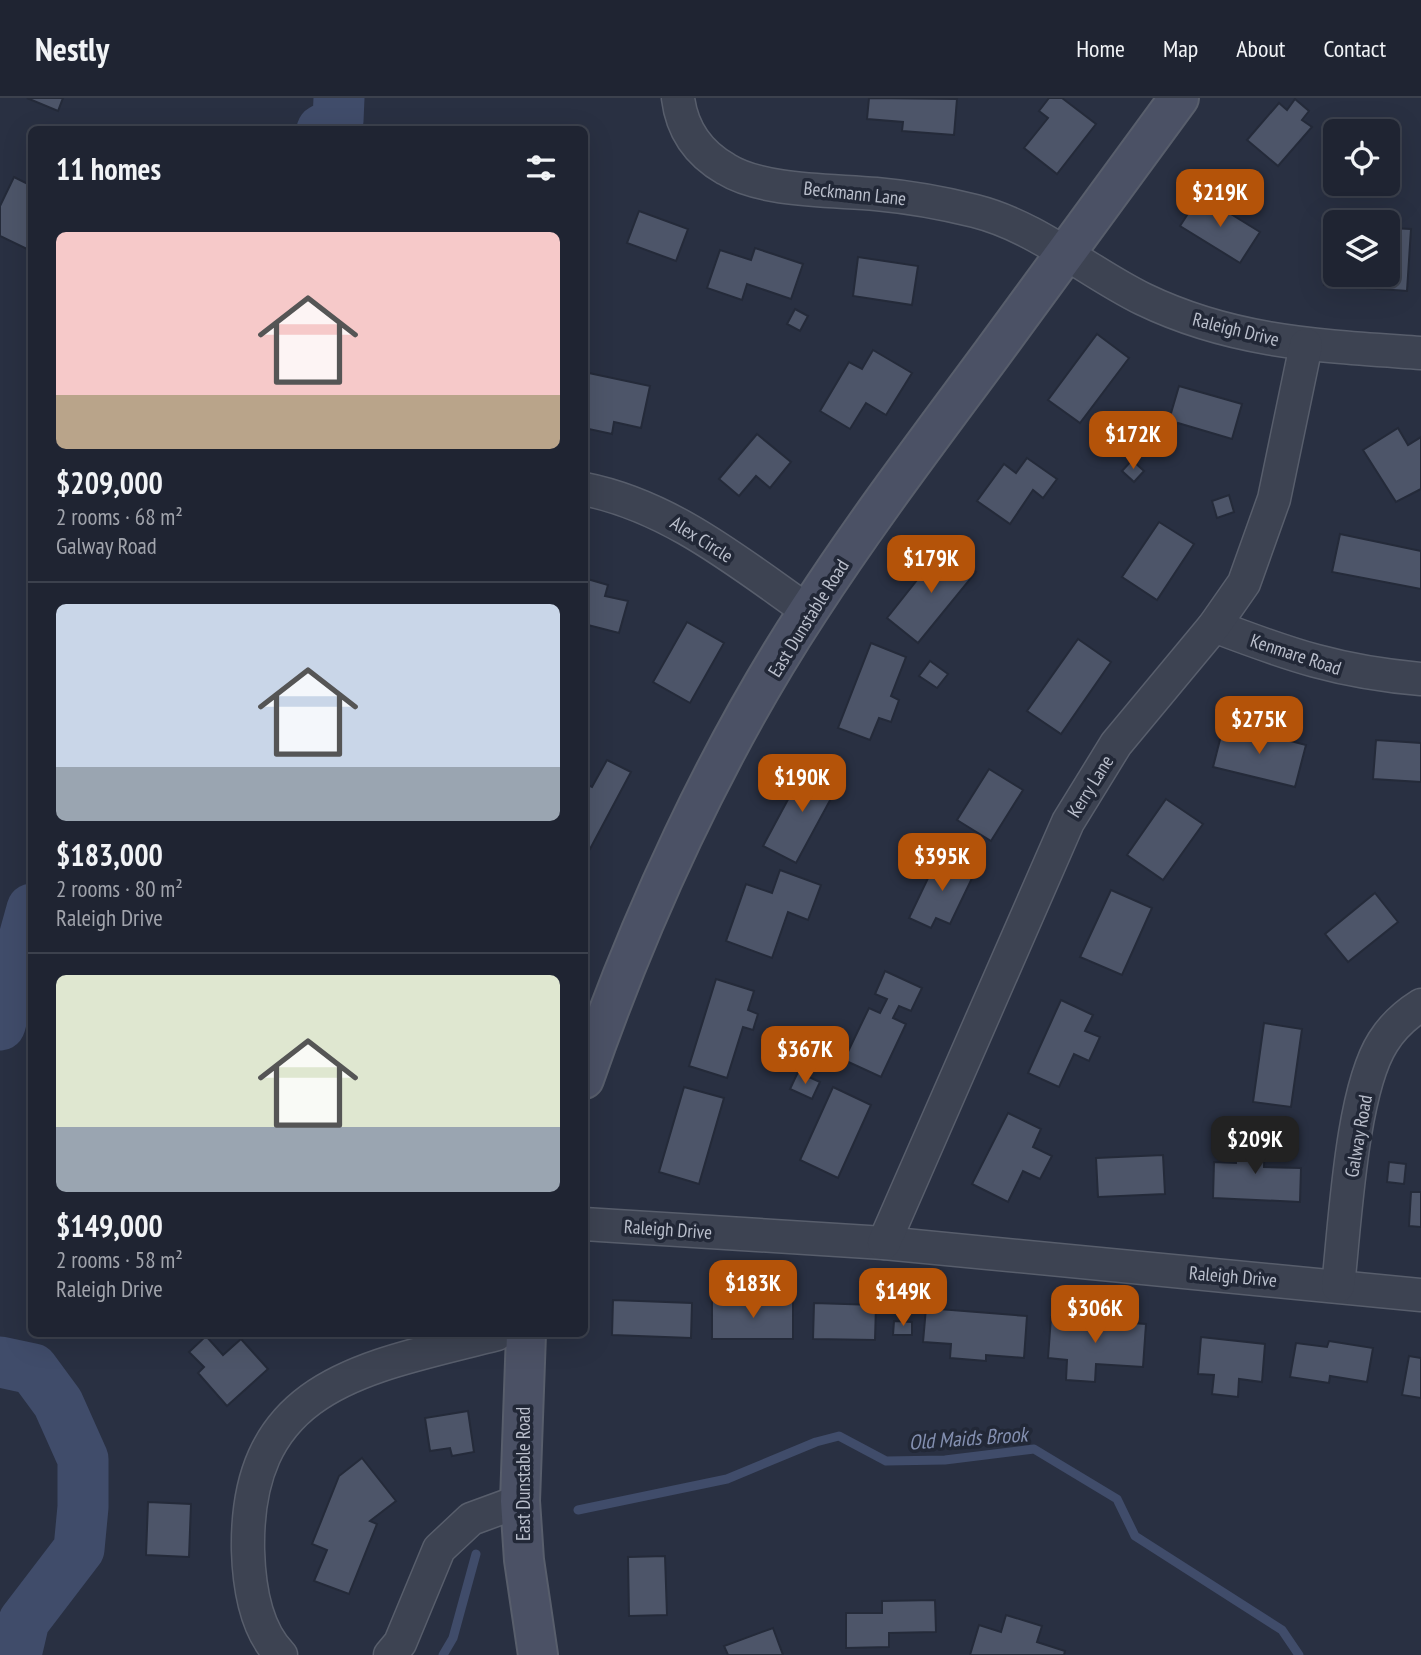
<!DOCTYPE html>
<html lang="en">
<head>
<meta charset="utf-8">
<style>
	:root { --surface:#1f2432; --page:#2c303e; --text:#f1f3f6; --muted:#a1a4ac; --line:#3c414d; --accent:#b45309 }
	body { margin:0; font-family:"PT Sans Narrow",sans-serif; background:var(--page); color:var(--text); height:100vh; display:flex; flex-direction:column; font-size:26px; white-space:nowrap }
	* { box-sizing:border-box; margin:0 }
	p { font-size:23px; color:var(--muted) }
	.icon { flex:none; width:38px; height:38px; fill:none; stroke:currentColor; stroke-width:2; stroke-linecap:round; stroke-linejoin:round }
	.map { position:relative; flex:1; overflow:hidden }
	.sheet { position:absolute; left:28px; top:28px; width:560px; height:1211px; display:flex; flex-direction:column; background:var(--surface); border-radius:10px; box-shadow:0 7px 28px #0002,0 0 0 2px var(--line) }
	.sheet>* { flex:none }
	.tools { position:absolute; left:1323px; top:21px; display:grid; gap:14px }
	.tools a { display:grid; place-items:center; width:77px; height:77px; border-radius:10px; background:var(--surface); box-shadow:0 7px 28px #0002,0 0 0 2px var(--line); font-size:35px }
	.price { position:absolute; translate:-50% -60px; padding:0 16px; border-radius:14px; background:var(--accent); color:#fff; font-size:23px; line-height:46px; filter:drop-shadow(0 2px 4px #0008) }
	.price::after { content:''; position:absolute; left:50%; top:42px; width:21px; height:16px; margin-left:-10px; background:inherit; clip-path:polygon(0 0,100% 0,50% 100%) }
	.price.selected { background:#222; color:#fff }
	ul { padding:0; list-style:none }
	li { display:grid; align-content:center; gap:14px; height:371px; padding:0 28px }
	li+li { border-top:2px solid var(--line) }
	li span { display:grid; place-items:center; height:217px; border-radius:10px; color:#555 }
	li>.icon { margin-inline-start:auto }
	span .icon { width:126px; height:126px; fill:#fffc; stroke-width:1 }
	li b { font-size:30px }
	h2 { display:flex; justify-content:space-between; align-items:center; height:84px; padding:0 28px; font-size:30px }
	header { display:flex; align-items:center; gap:42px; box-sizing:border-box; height:98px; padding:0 35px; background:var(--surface); border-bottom:2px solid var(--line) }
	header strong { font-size:33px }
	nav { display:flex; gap:38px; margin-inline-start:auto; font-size:24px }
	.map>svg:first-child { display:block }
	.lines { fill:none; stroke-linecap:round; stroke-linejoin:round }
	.stream { stroke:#404c6a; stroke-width:9 }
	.river { stroke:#404c6a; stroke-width:51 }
	.building { fill:#4d5569; stroke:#242a39; stroke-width:2 }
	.street-casing { stroke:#585e6c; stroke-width:35 }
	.secondary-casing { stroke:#585e6c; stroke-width:42 }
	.street { stroke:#3d4352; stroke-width:32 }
	.secondary { stroke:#4b5165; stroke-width:38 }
	.labels { text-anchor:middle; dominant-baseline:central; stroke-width:7; stroke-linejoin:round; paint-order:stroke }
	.street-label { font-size:19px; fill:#babfcc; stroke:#222837 }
	.water-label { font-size:21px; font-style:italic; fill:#8490b1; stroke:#222837 }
</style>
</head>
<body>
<header>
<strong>Nestly</strong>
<nav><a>Home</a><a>Map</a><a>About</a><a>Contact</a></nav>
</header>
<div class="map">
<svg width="1421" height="1557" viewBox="0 0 1421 1557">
	<rect width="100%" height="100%" fill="#293042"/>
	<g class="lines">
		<g class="stream">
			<path d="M578,1412l149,-31 89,-37 23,-6 47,25 59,-1 89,-11 83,50 18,37 147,94 17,25"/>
			<path d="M443,1557l10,-17 23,-84"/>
		</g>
		<g class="river">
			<path d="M322,32l16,-9 1,-23"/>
			<path d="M0,927l32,-116"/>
			<path d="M0,1264l33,7 25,34 25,56v48l-4,42 -55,72 -8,34"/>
		</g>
	</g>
	<g class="building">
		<path d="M27,0h36l-5,13z"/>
		<path d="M869,0l88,1 -3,36 -52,-4 1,-9 -36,-3z"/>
		<path d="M1049,0h13l34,26 -39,50 -33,-26 24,-30 -9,-7z"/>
		<path d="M1295,1l14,12 -7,9 10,7 -34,39 -31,-26 32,-37 8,7z"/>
		<path d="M14,79l18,9v59l-3,5 -29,-14v-30z"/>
		<path d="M1200,97l60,37 -20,31 -60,-37z"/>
		<path d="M639,113l49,18 -12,32 -49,-18z"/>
		<path d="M1390,130l21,1 -4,62 -83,-6 2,-40h9v30h53z"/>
		<path d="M755,150l48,16 -12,35 -44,-15 -5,16 -35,-12 13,-38 31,10z"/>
		<path d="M858,159l60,9 -6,39 -59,-9z"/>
		<path d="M795,211l13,7 -8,15 -13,-7z"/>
		<path d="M1097,236l32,24 -49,65 -32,-23z"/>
		<path d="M873,252l39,23 -26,42 -20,-12 -16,26 -30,-18 29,-49 13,7z"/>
		<path d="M584,274l66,14 -9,42 -27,-6 -2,12 -28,-6 4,-20 -4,-1z"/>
		<path d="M1179,288l63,18 -10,35 -54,-16 -5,15 -20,-5 5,-17 11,4z"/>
		<path d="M1398,330l10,17 13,-8v52l-25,13 -33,-52z"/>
		<path d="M757,336l34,28 -21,26 -14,-12 -17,20 -20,-17z"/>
		<path d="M1027,360l30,21 -14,19 -10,-8 -23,34 -33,-23 27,-37 12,9z"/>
		<path d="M1132,362l12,11 -10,11 -12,-11z"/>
		<path d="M1229,397l5,17 -17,6 -5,-17z"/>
		<path d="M1159,424l35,22 -37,56 -35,-23z"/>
		<path d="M1340,436l81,17v38l-89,-17z"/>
		<path d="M944,448l32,26 -58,71 -31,-25z"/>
		<path d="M584,480l24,7 -3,11 23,5 -9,32 -35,-9z"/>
		<path d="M687,524l37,21 -34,60 -37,-21z"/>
		<path d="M1078,541l33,23 -50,72 -34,-23z"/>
		<path d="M871,545l35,14 -15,39 8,4 -8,22 -12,-4 -9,22 -32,-12z"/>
		<path d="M930,563l18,13 -11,14 -18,-12z"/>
		<path d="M1224,626l82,21 -11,42 -82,-20z"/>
		<path d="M1376,642l45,3v39l-48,-3z"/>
		<path d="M607,662l24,12 -41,77 -6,-2v-64l8,4z"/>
		<path d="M807,666l33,18 -44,81 -33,-17z"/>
		<path d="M989,671l34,21 -32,51 -34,-21z"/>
		<path d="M1166,701l37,25 -40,56 -36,-25z"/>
		<path d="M939,757l36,17 -25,52 -14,-6 -5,10 -22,-10z"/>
		<path d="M780,772l41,15 -13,35 -20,-8 -16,46 -46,-17 20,-57 26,9z"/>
		<path d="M1111,792l41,18 -30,67 -42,-18z"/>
		<path d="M1375,795l23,29 -50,40 -23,-28z"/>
		<path d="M885,873l37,17 -11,23 -12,-5 -6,12 13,6 -25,53 -37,-17 25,-52 11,5 7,-14 -12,-5z"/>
		<path d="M716,881l38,12 -6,19 10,4 -5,16 -10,-3 -16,51 -38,-12z"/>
		<path d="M1061,902l32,15 -8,16 15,6 -11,24 -15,-7 -15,33 -31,-14z"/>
		<path d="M1264,925l38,6 -11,78 -38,-5z"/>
		<path d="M798,974l22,10 -8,17 -22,-10z"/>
		<path d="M684,989l40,11 -25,86 -40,-12z"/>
		<path d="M833,989l38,18 -33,73 -38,-18z"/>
		<path d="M1008,1015l33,16 -8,18 19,9 -12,23 -17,-8 -15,31 -36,-18z"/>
		<path d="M1237,1038l28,1 -1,30 37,1 -1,34 -87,-4 1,-36 22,1z"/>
		<path d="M1163,1057l2,39 -67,3 -2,-39z"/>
		<path d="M1389,1064l17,2 -2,20 -17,-2z"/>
		<path d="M1411,1094h10v35l-12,-1z"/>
		<path d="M613,1202l79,3 -1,35 -79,-3z"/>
		<rect x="712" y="1203" width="81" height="38"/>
		<path d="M814,1205l62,2 -1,35 -62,-1z"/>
		<path d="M926,1210l101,8 -3,42 -38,-3v6l-36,-3 1,-14 -28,-2z"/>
		<path d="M1051,1219l95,7 -3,43 -47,-3 -1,18 -29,-2 1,-20 -19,-2z"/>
		<path d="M894,1223l18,1v13h-19z"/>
		<path d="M206,1238l17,19 18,-16 27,30 -41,37 -29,-33 6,-6 -15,-15z"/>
		<path d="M1201,1239l64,7 -3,38 -23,-3 -1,18 -26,-3 2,-19 -16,-1z"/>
		<path d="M1329,1243l44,7 -6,34 -37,-6 -1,7 -39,-6 6,-34 31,4z"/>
		<path d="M1409,1258l12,2v40l-19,-3z"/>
		<path d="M468,1313l6,41 -22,4 -2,-8 -20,3 -5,-33z"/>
		<path d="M362,1360l34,43 -26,20 7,3 -28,70 -35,-13 13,-31 -15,-6 27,-68z"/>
		<path d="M148,1404l43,2 -2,53 -43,-2z"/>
		<path d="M665,1458l2,59 -38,1 -1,-59z"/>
		<path d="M935,1502l1,32 -47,1v14l-43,1v-35h36v-12z"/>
		<path d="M1006,1517l36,11 -5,16 28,9 -1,4h-94l9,-30 22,7z"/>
		<path d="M773,1530l10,27h-55l-4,-9z"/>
	</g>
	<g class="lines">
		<defs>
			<g id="street">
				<path d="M678,0c4,32 20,55 48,71 37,23 107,21 150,25 33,3 67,9 99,17 63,16 111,60 168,88 91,44 179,47 278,54"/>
				<path d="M584,391c86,17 154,73 224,122"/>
				<path d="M1214,528c76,29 125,46 207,53"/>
				<path d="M584,1126l300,19 537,52"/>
				<path d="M884,1145l184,-421 48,-78 98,-118 30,-43 30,-84 32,-154"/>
				<path d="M1338,1188c7,-61 13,-194 45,-244 10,-16 22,-27 38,-37"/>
				<path d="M281,1557c-26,-26 -32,-69 -33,-105 -3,-168 118,-182 249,-216"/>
				<path d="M390,1557l10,-12 39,-94 32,-30 49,-18"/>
			</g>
			<g id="secondary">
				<path d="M584,981c56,-161 132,-327 225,-469 57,-88 120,-171 182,-255 63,-86 125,-172 188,-257"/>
				<path d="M526,1236l-6,167 4,59 14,95"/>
			</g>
		</defs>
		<use href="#street" class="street-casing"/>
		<use href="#secondary" class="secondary-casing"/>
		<use href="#street" class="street"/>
		<use href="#secondary" class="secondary"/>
	</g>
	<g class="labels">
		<g class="street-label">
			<text transform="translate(855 95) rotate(6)">Beckmann Lane</text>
			<text transform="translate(1236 231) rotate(14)">Raleigh Drive</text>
			<text transform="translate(702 441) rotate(32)">Alex Circle</text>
			<text transform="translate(808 520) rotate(-58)">East Dunstable Road</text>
			<text transform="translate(1296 556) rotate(18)">Kenmare Road</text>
			<text transform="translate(1090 688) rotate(-58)">Kerry Lane</text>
			<text transform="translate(1358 1038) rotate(-80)">Galway Road</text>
			<text transform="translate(668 1131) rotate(4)">Raleigh Drive</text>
			<text transform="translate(1233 1178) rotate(5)">Raleigh Drive</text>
			<text transform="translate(523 1376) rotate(-90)">East Dunstable Road</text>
		</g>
		<g class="water-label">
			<text transform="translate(968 1340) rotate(-4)">Old Maids Brook</text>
		</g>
	</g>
</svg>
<div class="tools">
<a><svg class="icon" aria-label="locate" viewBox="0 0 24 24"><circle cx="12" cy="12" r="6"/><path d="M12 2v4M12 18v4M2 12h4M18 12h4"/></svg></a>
<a><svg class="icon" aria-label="layers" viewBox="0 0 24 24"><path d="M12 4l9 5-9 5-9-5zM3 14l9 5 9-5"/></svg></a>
</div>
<b class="price" style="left:1220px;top:131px">$219K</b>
<b class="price" style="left:1133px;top:373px">$172K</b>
<b class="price" style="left:931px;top:497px">$179K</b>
<b class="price" style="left:1259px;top:658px">$275K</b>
<b class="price" style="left:802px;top:716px">$190K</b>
<b class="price" style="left:942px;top:795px">$395K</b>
<b class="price" style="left:805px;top:988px">$367K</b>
<b class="price selected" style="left:1255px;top:1078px">$209K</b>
<b class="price" style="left:753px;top:1222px">$183K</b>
<b class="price" style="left:903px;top:1230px">$149K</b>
<b class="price" style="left:1095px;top:1247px">$306K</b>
<section class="sheet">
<h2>11 homes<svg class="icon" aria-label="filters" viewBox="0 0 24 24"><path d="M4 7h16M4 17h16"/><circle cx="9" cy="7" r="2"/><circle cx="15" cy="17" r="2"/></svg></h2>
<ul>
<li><span style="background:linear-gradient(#f6c9c9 75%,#b9a48a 0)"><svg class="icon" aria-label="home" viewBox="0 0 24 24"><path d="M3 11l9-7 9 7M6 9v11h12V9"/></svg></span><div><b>$209,000</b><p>2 rooms · 68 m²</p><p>Galway Road</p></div></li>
<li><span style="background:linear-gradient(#c9d6e8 75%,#9aa5b1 0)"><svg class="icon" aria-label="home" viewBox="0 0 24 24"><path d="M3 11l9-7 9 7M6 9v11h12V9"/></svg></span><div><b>$183,000</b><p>2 rooms · 80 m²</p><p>Raleigh Drive</p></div></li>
<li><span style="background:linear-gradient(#dfe7d0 70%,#9aa5b1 0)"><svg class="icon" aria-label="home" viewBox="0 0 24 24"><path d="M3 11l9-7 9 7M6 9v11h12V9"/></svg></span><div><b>$149,000</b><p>2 rooms · 58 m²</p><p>Raleigh Drive</p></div></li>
</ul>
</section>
</div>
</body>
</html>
